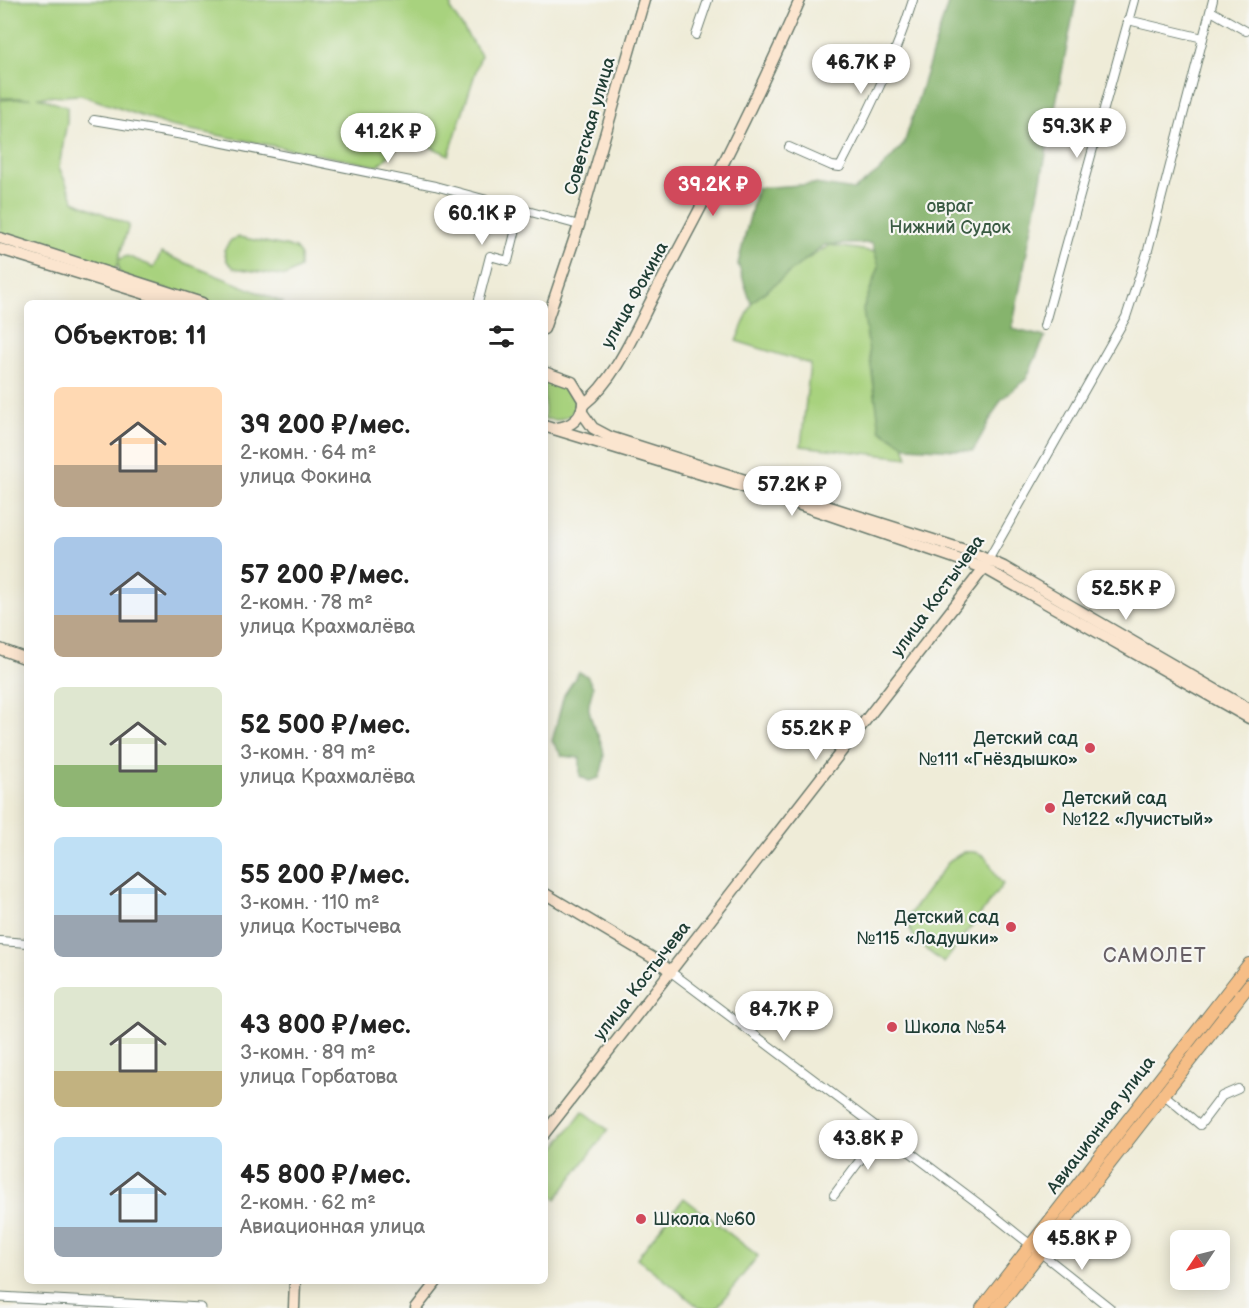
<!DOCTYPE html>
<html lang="ru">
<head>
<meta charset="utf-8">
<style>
	:root { --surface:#fff; --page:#f6f6f6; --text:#222; --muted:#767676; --accent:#d1495b }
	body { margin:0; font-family:"Balsamiq Sans",sans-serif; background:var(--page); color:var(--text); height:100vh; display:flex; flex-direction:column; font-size:22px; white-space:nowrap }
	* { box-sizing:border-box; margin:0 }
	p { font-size:20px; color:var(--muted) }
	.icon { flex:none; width:33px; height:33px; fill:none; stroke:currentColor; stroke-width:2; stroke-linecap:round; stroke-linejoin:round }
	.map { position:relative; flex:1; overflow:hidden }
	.drawer { position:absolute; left:24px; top:300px; width:524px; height:984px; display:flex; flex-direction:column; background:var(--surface); border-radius:9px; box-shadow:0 3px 15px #0003 }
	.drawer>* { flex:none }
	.needle { width:39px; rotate:235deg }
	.buttons { position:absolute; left:1170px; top:1230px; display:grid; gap:12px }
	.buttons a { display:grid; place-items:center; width:60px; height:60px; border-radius:9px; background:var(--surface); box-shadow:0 3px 15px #0003; font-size:30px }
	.price { position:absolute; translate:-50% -51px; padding:0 14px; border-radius:21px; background:#fff; color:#222; font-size:20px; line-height:39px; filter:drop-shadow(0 2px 3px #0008) }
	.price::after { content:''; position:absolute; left:50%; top:36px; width:18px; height:14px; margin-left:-9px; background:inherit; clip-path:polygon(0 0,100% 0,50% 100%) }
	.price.selected { background:var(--accent); color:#fff }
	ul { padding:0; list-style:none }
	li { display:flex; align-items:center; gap:18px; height:150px; padding:0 30px }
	li span { display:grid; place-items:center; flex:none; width:168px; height:120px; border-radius:9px; color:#555 }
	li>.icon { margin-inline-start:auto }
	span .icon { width:72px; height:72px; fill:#fffc; stroke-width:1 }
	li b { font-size:26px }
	h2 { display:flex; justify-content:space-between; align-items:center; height:72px; padding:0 30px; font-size:26px }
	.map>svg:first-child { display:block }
	.green { fill:#a8d27e; stroke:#648859; stroke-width:1.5 }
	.forest { fill:#86b46d; stroke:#527850; stroke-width:1.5 }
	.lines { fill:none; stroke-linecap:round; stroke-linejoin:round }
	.minor-casing { stroke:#687a6d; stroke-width:10 }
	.tertiary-casing { stroke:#687a6d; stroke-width:11 }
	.secondary-casing { stroke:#687a6d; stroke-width:13 }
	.primary-casing { stroke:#687a6d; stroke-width:14 }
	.minor { stroke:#fff; stroke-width:8 }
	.tertiary { stroke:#fff; stroke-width:9 }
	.secondary { stroke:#fbe5cf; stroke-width:10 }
	.primary { stroke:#f6be87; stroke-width:12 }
	.poi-dot { fill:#d1495b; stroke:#f6f6f2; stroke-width:2 }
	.labels { text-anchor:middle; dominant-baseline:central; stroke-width:4.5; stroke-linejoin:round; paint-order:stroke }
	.street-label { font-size:18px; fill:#1f3d34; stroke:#f6f6f2 }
	.park-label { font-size:18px; fill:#3a5b43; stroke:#f6f6f2 }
	.poi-label { font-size:18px; fill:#1f3d34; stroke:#f6f6f2; text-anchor:start }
	.neighbourhood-label { font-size:20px; letter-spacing:1.5px; fill:#665e65; stroke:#f6f6f2 }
</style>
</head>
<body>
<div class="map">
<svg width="1249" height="1308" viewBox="0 0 1249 1308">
	<rect width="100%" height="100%" fill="#f6f6f2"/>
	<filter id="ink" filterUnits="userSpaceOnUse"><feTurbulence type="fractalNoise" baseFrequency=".0167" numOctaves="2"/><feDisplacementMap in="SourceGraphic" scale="12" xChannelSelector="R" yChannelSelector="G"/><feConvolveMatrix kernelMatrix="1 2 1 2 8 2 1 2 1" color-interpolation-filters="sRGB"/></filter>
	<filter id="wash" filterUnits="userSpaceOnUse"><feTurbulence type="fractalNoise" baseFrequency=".008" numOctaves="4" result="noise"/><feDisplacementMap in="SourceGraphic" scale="24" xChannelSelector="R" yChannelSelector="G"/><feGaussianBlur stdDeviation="1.35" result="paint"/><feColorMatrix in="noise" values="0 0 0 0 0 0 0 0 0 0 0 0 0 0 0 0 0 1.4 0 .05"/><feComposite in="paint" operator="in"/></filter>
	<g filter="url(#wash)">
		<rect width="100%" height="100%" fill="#efecd8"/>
		<g class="green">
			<path d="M0,0h451v10l30,45 -32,100 -41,-18 -30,29 -208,-40 -89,-31 -43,2 29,10v15l-8,45 15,34 55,24 -11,35 9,-4 27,11 7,-14 123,50h-75l-83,-26 -7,-5 -1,-10 -4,10 -47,-15 -2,-5 -27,-9 -6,4 -32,-14v-133l32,-2h-32z"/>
			<path d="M239,237l56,11 5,6v14l-14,8 -52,-8 -7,-7 -3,-11 7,-10z"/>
			<path d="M830,245l71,11 -16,128 23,74 -107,-12 9,-82 -74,-23 22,-52z"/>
			<path d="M544,380c20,5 41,9 27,35l-13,5 -13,-1z"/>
			<path d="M964,852c31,-2 23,18 39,32l-59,79c-16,-13 -39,-24 -35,-48l41,-55z"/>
			<path d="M583,1111l25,19 -52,69 -11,-9v-29z"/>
			<path d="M684,1198l74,58 -41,52h-17l-63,-50z"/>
		</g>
		<g class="forest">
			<path d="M949,0h127l-64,329 33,8 -19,42 -25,21 -28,51 -66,-4 -27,-17 -17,-121 16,-42 -7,-24 -48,2 -73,58 -13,-39 19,-76 58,-4 39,6 24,-18 26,-28z"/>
			<path d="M579,672l8,4 6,11c-1,8 -5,15 -4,23 6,31 23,33 10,68l-10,3 -9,-5v-18l-18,-2 -10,-15 12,-46z"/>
		</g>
	</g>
	<g filter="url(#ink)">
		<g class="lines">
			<defs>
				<g id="minor">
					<path d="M1211,11l35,20"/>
					<path d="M1128,20l75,18"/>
					<path d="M696,35l12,-35"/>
					<path d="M94,120l95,16 246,50 144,39"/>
					<path d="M789,147l43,19 8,1c28,-54 55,-109 73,-167"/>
					<path d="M478,303l12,-47 18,5 13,-52"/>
					<path d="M1044,326l90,-326"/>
					<path d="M987,562l139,-245 22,-67 65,-250"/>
					<path d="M0,941l27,2"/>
					<path d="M671,972l316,238 123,98"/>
					<path d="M1162,1093l38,32 22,-29 16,-7"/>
					<path d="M834,1195l47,-63"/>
				</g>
				<path id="tertiary" d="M0,1297l201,11"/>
				<g id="secondary">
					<path d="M0,238l202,65"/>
					<path d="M0,249l175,54"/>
					<path d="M544,329l35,-104 65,-225"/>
					<path d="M544,372l28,10 11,18c1,16 -11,27 -27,28"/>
					<path d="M583,405c33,-26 52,-74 71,-110 53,-97 102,-194 146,-295"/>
					<path d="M581,411l12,17 17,9 358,114 36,16 245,142"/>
					<path d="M544,426l239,73 201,69 265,150"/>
					<path d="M0,649l27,10"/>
					<path d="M544,893l114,68 13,11"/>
					<path d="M544,1134l440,-566"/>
					<path d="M294,1308l1,-27"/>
					<path d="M416,1308l21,-27"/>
				</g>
				<g id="primary">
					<path d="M982,1308l267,-344"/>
					<path d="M997,1308l252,-323"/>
				</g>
			</defs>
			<use href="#minor" class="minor-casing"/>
			<use href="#tertiary" class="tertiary-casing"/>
			<use href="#secondary" class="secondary-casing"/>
			<use href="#primary" class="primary-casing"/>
			<use href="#minor" class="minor"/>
			<use href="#tertiary" class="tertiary"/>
			<use href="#secondary" class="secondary"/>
			<use href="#primary" class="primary"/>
		</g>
	</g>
	<g class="poi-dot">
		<circle cx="1090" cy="748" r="6"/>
		<circle cx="1050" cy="808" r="6"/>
		<circle cx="1011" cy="927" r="6"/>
		<circle cx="892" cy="1027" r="6"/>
		<circle cx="641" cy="1219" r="6"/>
	</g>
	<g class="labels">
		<g class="street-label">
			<text transform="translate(590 126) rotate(-74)">Советская улица</text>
			<text transform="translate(635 295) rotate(-61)">улица Фокина</text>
			<text transform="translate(938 596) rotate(-54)">улица Костычева</text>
			<text transform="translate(642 981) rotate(-52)">улица Костычева</text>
			<text transform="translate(1101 1125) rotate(-53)">Авиационная улица</text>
		</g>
		<g class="park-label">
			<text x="950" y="206">овраг<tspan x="950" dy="21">Нижний Судок</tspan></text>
		</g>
		<g class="poi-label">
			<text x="1078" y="738" text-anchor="end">Детский сад<tspan x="1078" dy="21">№111 «Гнёздышко»</tspan></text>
			<text x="1062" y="798">Детский сад<tspan x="1062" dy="21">№122 «Лучистый»</tspan></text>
			<text x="999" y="917" text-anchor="end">Детский сад<tspan x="999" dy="21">№115 «Ладушки»</tspan></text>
			<text x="904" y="1027">Школа №54</text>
			<text x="653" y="1219">Школа №60</text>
		</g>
		<g class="neighbourhood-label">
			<text x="1155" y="956">САМОЛЕТ</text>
		</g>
	</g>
</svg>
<div class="buttons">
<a><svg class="needle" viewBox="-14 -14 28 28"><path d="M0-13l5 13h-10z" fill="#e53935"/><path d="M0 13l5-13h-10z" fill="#767676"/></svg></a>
</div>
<b class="price" style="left:861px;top:95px">46.7K ₽</b>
<b class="price" style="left:1077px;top:159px">59.3K ₽</b>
<b class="price" style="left:388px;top:164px">41.2K ₽</b>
<b class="price selected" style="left:713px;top:217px">39.2K ₽</b>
<b class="price" style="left:482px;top:246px">60.1K ₽</b>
<b class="price" style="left:792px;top:517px">57.2K ₽</b>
<b class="price" style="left:1126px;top:621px">52.5K ₽</b>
<b class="price" style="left:816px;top:761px">55.2K ₽</b>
<b class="price" style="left:784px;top:1042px">84.7K ₽</b>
<b class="price" style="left:868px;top:1171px">43.8K ₽</b>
<b class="price" style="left:1082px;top:1271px">45.8K ₽</b>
<section class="drawer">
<h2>Объектов: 11<svg class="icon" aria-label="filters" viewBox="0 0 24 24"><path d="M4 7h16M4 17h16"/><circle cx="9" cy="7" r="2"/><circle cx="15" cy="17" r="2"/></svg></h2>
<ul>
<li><span style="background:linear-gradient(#ffd9b3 65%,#b9a48a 0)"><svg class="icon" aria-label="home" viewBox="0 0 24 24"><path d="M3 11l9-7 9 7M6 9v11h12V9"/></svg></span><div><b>39 200 ₽/мес.</b><p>2-комн. · 64 m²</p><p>улица Фокина</p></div></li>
<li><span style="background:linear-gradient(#a9c7e8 65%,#b9a48a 0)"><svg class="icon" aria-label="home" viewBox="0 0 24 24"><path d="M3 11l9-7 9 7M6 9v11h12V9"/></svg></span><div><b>57 200 ₽/мес.</b><p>2-комн. · 78 m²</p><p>улица Крахмалёва</p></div></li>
<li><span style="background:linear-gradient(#dfe7d0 65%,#8fb573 0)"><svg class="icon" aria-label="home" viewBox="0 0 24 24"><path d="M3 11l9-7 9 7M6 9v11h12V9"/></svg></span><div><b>52 500 ₽/мес.</b><p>3-комн. · 89 m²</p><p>улица Крахмалёва</p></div></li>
<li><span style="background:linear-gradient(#bfe0f5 65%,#9aa5b1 0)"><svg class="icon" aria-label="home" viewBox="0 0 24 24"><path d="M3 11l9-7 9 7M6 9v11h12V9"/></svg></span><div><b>55 200 ₽/мес.</b><p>3-комн. · 110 m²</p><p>улица Костычева</p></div></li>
<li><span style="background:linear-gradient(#dfe7d0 70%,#c2b280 0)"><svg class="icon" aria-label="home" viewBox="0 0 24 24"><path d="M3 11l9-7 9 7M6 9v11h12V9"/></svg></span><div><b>43 800 ₽/мес.</b><p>3-комн. · 89 m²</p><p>улица Горбатова</p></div></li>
<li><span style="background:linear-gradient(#bfe0f5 75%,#9aa5b1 0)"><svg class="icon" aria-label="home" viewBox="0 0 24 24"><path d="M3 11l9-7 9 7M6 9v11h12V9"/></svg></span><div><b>45 800 ₽/мес.</b><p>2-комн. · 62 m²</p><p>Авиационная улица</p></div></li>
</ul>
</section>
</div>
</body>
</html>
